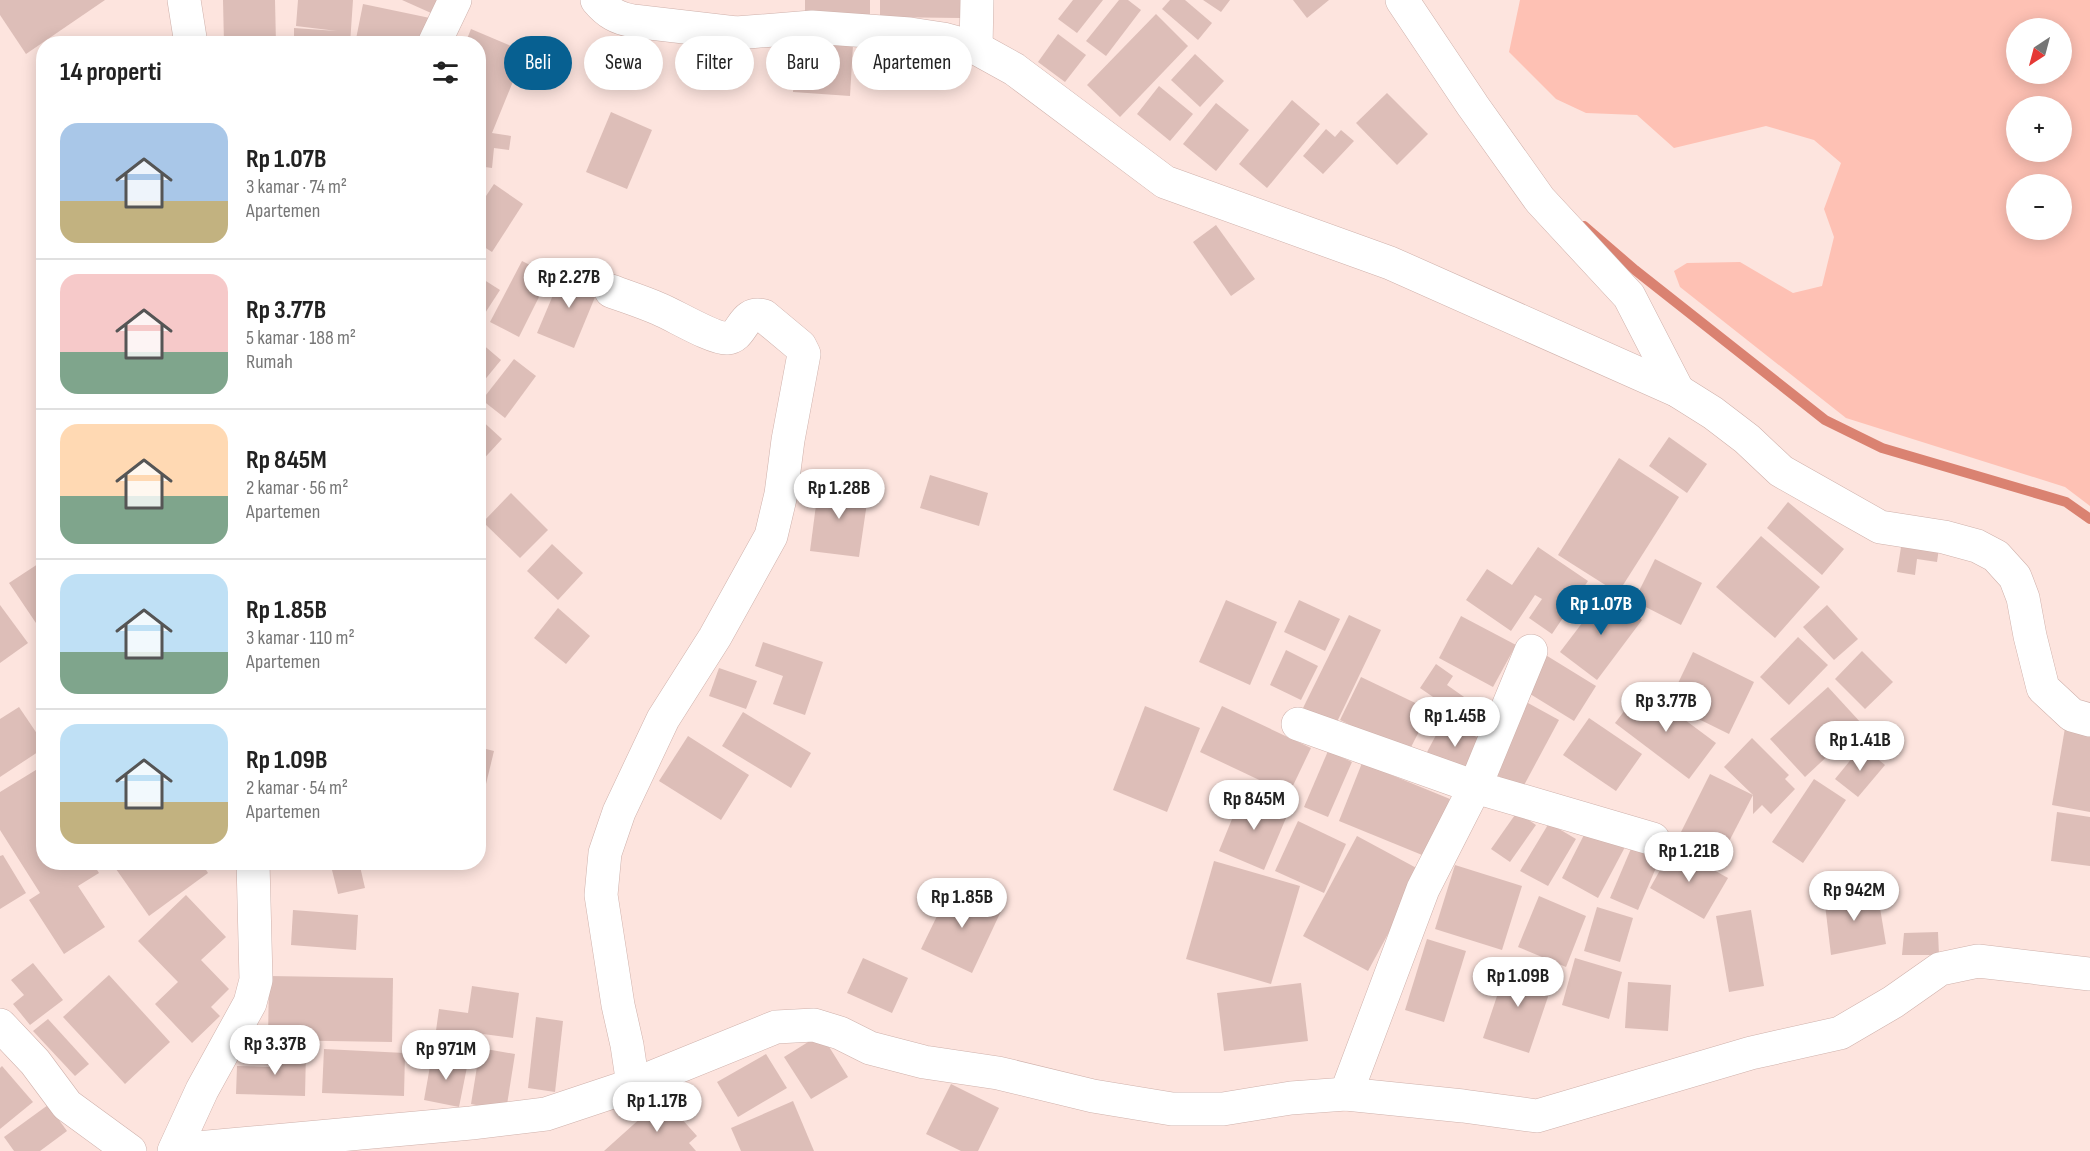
<!DOCTYPE html>
<html lang="id">
<head>
<meta charset="utf-8">
<style>
	:root { --surface:#fff; --page:#f6f6f6; --text:#222; --muted:#767676; --line:#e0e0e0; --accent:#076091 }
	body { margin:0; font-family:"Sofia Sans Condensed",sans-serif; background:var(--page); color:var(--text); height:100vh; display:flex; flex-direction:column; font-size:22px; white-space:nowrap }
	* { box-sizing:border-box; margin:0 }
	p { font-size:20px; color:var(--muted) }
	.icon { flex:none; width:33px; height:33px; fill:none; stroke:currentColor; stroke-width:2; stroke-linecap:round; stroke-linejoin:round }
	.map { position:relative; flex:1; overflow:hidden }
	.details { position:absolute; left:36px; top:36px; width:450px; height:834px; display:flex; flex-direction:column; background:var(--surface); border-radius:24px; box-shadow:0 3px 15px #0003 }
	.details>* { flex:none }
	.banner { position:absolute; left:504px; top:36px; width:570px; height:54px; display:flex; gap:12px }
	.needle { width:39px; rotate:216deg }
	.tools { position:absolute; left:2006px; top:18px; display:grid; gap:12px }
	.tools a { display:grid; place-items:center; width:66px; height:66px; border-radius:50%; background:var(--surface); box-shadow:0 3px 15px #0003; font-size:30px }
	.price { position:absolute; translate:-50% -51px; padding:0 14px; border-radius:21px; background:#fff; color:#222; font-size:20px; line-height:39px; filter:drop-shadow(0 2px 3px #0008) }
	.price::after { content:''; position:absolute; left:50%; top:36px; width:18px; height:14px; margin-left:-9px; background:inherit; clip-path:polygon(0 0,100% 0,50% 100%) }
	.price.active { background:var(--accent); color:#fff }
	ul { padding:0; list-style:none }
	li { display:flex; align-items:center; gap:18px; height:150px; padding:0 24px }
	li+li { border-top:2px solid var(--line) }
	li span { display:grid; place-items:center; flex:none; width:168px; height:120px; border-radius:18px; color:#555 }
	li>.icon { margin-inline-start:auto }
	span .icon { width:72px; height:72px; fill:#fffc; stroke-width:1 }
	li b { font-size:26px }
	h2 { display:flex; justify-content:space-between; align-items:center; height:72px; padding:0 24px; font-size:26px }
	.tag { padding:0 21px; border-radius:27px; background:var(--surface); box-shadow:0 3px 15px #0003; font-size:21px; line-height:54px }
	.tag.active { background:var(--accent); color:#fff }
	.map>svg:first-child { display:block }
	.green { fill:#fec1b4; fill-rule:evenodd }
	.lines { fill:none; stroke-linecap:round; stroke-linejoin:round }
	.stream { stroke:#da8271; stroke-width:10 }
	.building { fill:#ddbeb8 }
	.minor-casing { stroke:#cfb1ab; stroke-width:34 }
	.tertiary-casing { stroke:#cfb1ab; stroke-width:34 }
	.minor { stroke:#fff; stroke-width:33 }
	.tertiary { stroke:#fff; stroke-width:33 }
</style>
</head>
<body>
<div class="map">
<svg width="2090" height="1151" viewBox="0 0 2090 1151">
	<rect width="100%" height="100%" fill="#fde4de"/>
	<path class="green" d="M1520,0h570v506l-25,-19 -219,-69 -166,-131 -6,-16 13,-8 53,-1 53,31 29,-7 12,-49 -10,-28 17,-46 -27,-23 -48,-14 -92,22 -37,-33 -51,-2 -30,-14 -47,-47zM2016,28h45v46h-45zM2016,106h45v46h-45zM2016,184h45v46h-45z"/>
	<g class="lines">
		<path class="stream" d="M1584,226l51,44 190,150 57,28 184,54 24,17"/>
	</g>
	<g class="building">
		<path d="M0,0h105l-79,54 -26,-39z"/>
		<path d="M223,0h52l1,44h-52z"/>
		<path d="M298,0h55l-3,44h-56v-16l43,3 -41,-5z"/>
		<path d="M402,0h45l-7,17z"/>
		<path d="M805,0h65v15l-65,2z"/>
		<path d="M880,0h80v18l-80,-1z"/>
		<path d="M1073,0h30l-26,33 -19,-14z"/>
		<path d="M1119,0h9l13,10 -35,46 -20,-15z"/>
		<path d="M1170,0h15l27,23 -14,17 -36,-31z"/>
		<path d="M1203,0h27l-9,12z"/>
		<path d="M1293,0h36l-22,18z"/>
		<path d="M363,4l67,14 -5,26h-70z"/>
		<path d="M1156,14l32,32 -68,71 -33,-32z"/>
		<path d="M471,29l54,23 -33,81 19,3 -2,14 -15,-2 -2,20 -14,-2v-34h4l-4,-1v-87h-13z"/>
		<path d="M1058,34l28,21 -21,27 -27,-20z"/>
		<path d="M796,42l57,3 -3,51 -57,-4z"/>
		<path d="M1195,54l29,27 -24,26 -29,-27z"/>
		<path d="M1159,86l34,28 -23,27 -33,-27z"/>
		<path d="M1387,93l41,41 -31,31 -41,-42z"/>
		<path d="M1292,100l28,24 -53,64 -28,-24z"/>
		<path d="M1216,103l33,27 -33,41 -33,-27z"/>
		<path d="M611,112l41,18 -25,59 -41,-17z"/>
		<path d="M1326,129l9,8 6,-7 13,11 -31,33 -20,-18z"/>
		<path d="M494,184l29,20 -31,48 -14,-9v-35z"/>
		<path d="M1216,225l39,54 -24,17 -38,-54z"/>
		<path d="M522,261l28,14 -31,62 -29,-15z"/>
		<path d="M564,269l36,16 -26,63 -37,-15z"/>
		<path d="M478,276l22,14 -22,34z"/>
		<path d="M481,343l20,17 -23,28v-41z"/>
		<path d="M514,359l22,17 -31,42 -23,-18z"/>
		<path d="M478,417l24,22 -24,26z"/>
		<path d="M1669,437l38,27 -20,29 -38,-27z"/>
		<path d="M1619,458l60,39 -61,96 -60,-38z"/>
		<path d="M930,475l58,18 -9,33 -59,-18z"/>
		<path d="M819,482l50,7 -10,68 -49,-6z"/>
		<path d="M511,493l37,37 -28,28 -37,-36z"/>
		<path d="M1788,502l56,47 -22,26 -55,-47z"/>
		<path d="M1761,536l59,51 -45,51 -59,-51z"/>
		<path d="M1902,541l37,7 -2,14 -20,-3 -2,16 -18,-3z"/>
		<path d="M552,544l31,29 -25,27 -31,-29z"/>
		<path d="M1538,547l50,34 -36,53 -23,-16 13,-19 -7,-4 -24,36 -45,-31 21,-31 25,16z"/>
		<path d="M1655,559l47,24 -21,42 -47,-24z"/>
		<path d="M44,560v63l-6,3 -29,-43z"/>
		<path d="M1605,593l37,27 -45,60 -37,-28z"/>
		<path d="M1226,600l51,22 -27,63 -51,-23z"/>
		<path d="M1299,600l41,19 -15,32 -41,-19z"/>
		<path d="M0,605l28,38 -28,20z"/>
		<path d="M1827,605l31,34 -24,21 -31,-33z"/>
		<path d="M558,608l32,28 -24,28 -32,-26z"/>
		<path d="M1349,615l32,15 -45,94 -33,-16z"/>
		<path d="M1461,616l55,29 -23,42 -54,-29z"/>
		<path d="M1798,637l30,28 -39,40 -29,-28z"/>
		<path d="M763,642l60,20 -18,53 -32,-11 10,-28 -28,-10z"/>
		<path d="M1286,650l32,16 -17,34 -31,-15z"/>
		<path d="M1862,651l31,31 -28,27 -30,-30z"/>
		<path d="M1693,652l61,30 -25,52 -61,-30z"/>
		<path d="M1544,654l52,32 -22,35 -52,-32z"/>
		<path d="M1436,664l17,12 -6,9 47,33 -10,14 -64,-44z"/>
		<path d="M719,668l38,13 -11,28 -37,-13z"/>
		<path d="M1361,677l69,33 -22,43 -68,-33z"/>
		<path d="M1828,687l34,37 -57,53 -35,-38z"/>
		<path d="M1642,688l74,55 -27,36 -74,-56z"/>
		<path d="M1528,703l31,17 -37,69 -31,-17z"/>
		<path d="M1145,706l55,22 -33,84 -54,-22z"/>
		<path d="M1222,706l89,42 -22,46 -89,-42z"/>
		<path d="M19,707l25,37v4l-44,29v-58z"/>
		<path d="M743,712l68,41 -20,35 -69,-42z"/>
		<path d="M1589,718l53,36 -26,37 -53,-36z"/>
		<path d="M1444,720l40,21 -17,34 -41,-21z"/>
		<path d="M2066,722l24,5v85l-38,-7z"/>
		<path d="M688,736l61,39 -28,45 -62,-39z"/>
		<path d="M1752,738l37,37 -4,4 10,10 -24,25 -9,-9 -9,9v-19l-29,-28z"/>
		<path d="M1862,746l23,19 -27,32 -23,-18z"/>
		<path d="M478,747l16,4 -15,62h-1z"/>
		<path d="M1328,751l24,11 -24,55 -24,-10z"/>
		<path d="M1362,763l88,36 -23,58 -88,-36z"/>
		<path d="M44,765v97h48l7,11 -21,13 27,41 -41,27 -35,-54 11,-7 -40,-63v-38z"/>
		<path d="M1710,774l43,21 -32,62 -42,-21z"/>
		<path d="M1814,779l32,21 -43,63 -31,-21z"/>
		<path d="M1243,792l46,19 -25,59 -45,-19z"/>
		<path d="M1517,812l19,13 -26,37 -19,-13z"/>
		<path d="M2057,812l33,5v49l-39,-5z"/>
		<path d="M1298,821l48,23 -22,49 -49,-22z"/>
		<path d="M1549,823l27,16 -28,47 -28,-15z"/>
		<path d="M1588,827l37,20 -27,51 -36,-20z"/>
		<path d="M1357,836l65,35 -54,100 -65,-35z"/>
		<path d="M1633,844l28,12 -23,54 -28,-12z"/>
		<path d="M1673,847l55,31 -24,41 -54,-31z"/>
		<path d="M3,855l23,38 -26,16v-53z"/>
		<path d="M1214,861l86,25 -29,98 -85,-25z"/>
		<path d="M125,862h76l7,11 -59,43 -33,-47z"/>
		<path d="M330,862h29l6,26 -27,6z"/>
		<path d="M1455,865l67,21 -20,64 -67,-21z"/>
		<path d="M952,885l50,24 -30,64 -51,-24z"/>
		<path d="M1877,890l9,54 -55,11 -7,-59z"/>
		<path d="M186,895l40,42 -25,23 28,29 -18,18 9,9 -28,27 -37,-39 23,-22 -40,-41z"/>
		<path d="M1539,896l47,20 -20,51 -48,-20z"/>
		<path d="M1597,907l36,11 -13,44 -36,-11z"/>
		<path d="M293,910l65,5 -2,35 -65,-5z"/>
		<path d="M1751,910l13,76 -35,6 -13,-76z"/>
		<path d="M1938,932l1,23h-37l2,-22z"/>
		<path d="M1427,939l39,12 -22,71 -39,-12z"/>
		<path d="M863,958l45,20 -16,35 -45,-20z"/>
		<path d="M1575,958l47,14 -13,47 -47,-14z"/>
		<path d="M33,963l30,37 -33,25 -17,-21 11,-9 -13,-15z"/>
		<path d="M1508,963l46,16 -25,74 -46,-15z"/>
		<path d="M109,975l61,67 -45,42 -62,-67z"/>
		<path d="M269,976l124,2 -1,64 -124,-2z"/>
		<path d="M1628,982l43,3 -3,46 -43,-3z"/>
		<path d="M1301,983l7,58 -84,10 -7,-58z"/>
		<path d="M472,986l47,7 -6,45 -38,-5 -2,17 -39,-5 5,-36 29,4z"/>
		<path d="M536,1017l27,4 -8,71 -27,-4z"/>
		<path d="M48,1019l41,45 -14,12 -42,-45z"/>
		<path d="M821,1034l27,43 -37,22 -27,-42z"/>
		<path d="M480,1048l35,6 -9,57 -35,-7z"/>
		<path d="M324,1049l81,4 -1,43 -82,-3z"/>
		<path d="M270,1050l36,1 -1,45 -69,-2 1,-28 32,1z"/>
		<path d="M766,1054l21,34 -49,29 -21,-35z"/>
		<path d="M432,1055l36,7 -9,45 -35,-7z"/>
		<path d="M2,1066l31,36 -33,27v-61z"/>
		<path d="M951,1084l48,24 -21,43h-17l-35,-17z"/>
		<path d="M663,1098l34,38 -8,7 7,8h-92z"/>
		<path d="M793,1101l21,50h-73l-10,-23z"/>
		<path d="M48,1105l19,26 -27,20h-26l-10,-14z"/>
	</g>
	<g class="lines">
		<defs>
			<g id="minor">
				<path d="M597,0c11,13 20,18 36,21l103,12 76,-6 98,7 33,5 33,9 38,21 151,113 225,81 288,128 35,22 34,26 34,32 99,56 64,10 33,9 19,10 19,21 8,21 7,38 13,52 29,27 18,5"/>
				<path d="M1402,0l71,106 67,94 89,96 49,95"/>
				<path d="M434,44l21,-44"/>
				<path d="M976,48l1,-48"/>
				<path d="M611,291c16,6 32,11 48,18 15,6 54,30 68,29 17,-1 14,-28 37,-22l36,30 4,8 -16,86 -7,54 -10,42 -56,101 -52,82 -44,93 -14,41 -4,42 17,110 9,40 6,40"/>
				<path d="M1298,724l177,63 178,52"/>
				<path d="M0,1025l35,37 32,43 63,46"/>
				<path d="M1346,1094l77,-205 52,-102 56,-136"/>
				<path d="M175,1150l296,-27 75,-9 87,-29 143,-58 38,-2 26,8 30,15 54,14 74,11 95,23 79,13h51l68,-11 55,-4 117,12 74,10 214,-63 89,-20 53,-31 47,-33 38,-8 112,13"/>
			</g>
			<g id="tertiary">
				<path d="M184,0l7,44"/>
				<path d="M174,1151l28,-61 48,-87 6,-23 -3,-118"/>
			</g>
		</defs>
		<use href="#minor" class="minor-casing"/>
		<use href="#tertiary" class="tertiary-casing"/>
		<use href="#minor" class="minor"/>
		<use href="#tertiary" class="tertiary"/>
	</g>
</svg>
<div class="tools">
<a><svg class="needle" viewBox="-14 -14 28 28"><path d="M0-13l5 13h-10z" fill="#e53935"/><path d="M0 13l5-13h-10z" fill="#767676"/></svg></a>
<a>+</a>
<a>−</a>
</div>
<b class="price" style="left:569px;top:309px">Rp 2.27B</b>
<b class="price" style="left:839px;top:520px">Rp 1.28B</b>
<b class="price active" style="left:1601px;top:636px">Rp 1.07B</b>
<b class="price" style="left:1666px;top:733px">Rp 3.77B</b>
<b class="price" style="left:1455px;top:748px">Rp 1.45B</b>
<b class="price" style="left:1860px;top:772px">Rp 1.41B</b>
<b class="price" style="left:1254px;top:831px">Rp 845M</b>
<b class="price" style="left:1689px;top:883px">Rp 1.21B</b>
<b class="price" style="left:1854px;top:922px">Rp 942M</b>
<b class="price" style="left:962px;top:929px">Rp 1.85B</b>
<b class="price" style="left:1518px;top:1008px">Rp 1.09B</b>
<b class="price" style="left:275px;top:1076px">Rp 3.37B</b>
<b class="price" style="left:446px;top:1081px">Rp 971M</b>
<b class="price" style="left:657px;top:1133px">Rp 1.17B</b>
<div class="banner">
<a class="tag active">Beli</a>
<a class="tag">Sewa</a>
<a class="tag">Filter</a>
<a class="tag">Baru</a>
<a class="tag">Apartemen</a>
</div>
<section class="details">
<h2>14 properti<svg class="icon" aria-label="filters" viewBox="0 0 24 24"><path d="M4 7h16M4 17h16"/><circle cx="9" cy="7" r="2"/><circle cx="15" cy="17" r="2"/></svg></h2>
<ul>
<li><span style="background:linear-gradient(#a9c7e8 65%,#c2b280 0)"><svg class="icon" aria-label="home" viewBox="0 0 24 24"><path d="M3 11l9-7 9 7M6 9v11h12V9"/></svg></span><div><b>Rp 1.07B</b><p>3 kamar · 74 m²</p><p>Apartemen</p></div></li>
<li><span style="background:linear-gradient(#f6c9c9 65%,#7fa58c 0)"><svg class="icon" aria-label="home" viewBox="0 0 24 24"><path d="M3 11l9-7 9 7M6 9v11h12V9"/></svg></span><div><b>Rp 3.77B</b><p>5 kamar · 188 m²</p><p>Rumah</p></div></li>
<li><span style="background:linear-gradient(#ffd9b3 60%,#7fa58c 0)"><svg class="icon" aria-label="home" viewBox="0 0 24 24"><path d="M3 11l9-7 9 7M6 9v11h12V9"/></svg></span><div><b>Rp 845M</b><p>2 kamar · 56 m²</p><p>Apartemen</p></div></li>
<li><span style="background:linear-gradient(#bfe0f5 65%,#7fa58c 0)"><svg class="icon" aria-label="home" viewBox="0 0 24 24"><path d="M3 11l9-7 9 7M6 9v11h12V9"/></svg></span><div><b>Rp 1.85B</b><p>3 kamar · 110 m²</p><p>Apartemen</p></div></li>
<li><span style="background:linear-gradient(#bfe0f5 65%,#c2b280 0)"><svg class="icon" aria-label="home" viewBox="0 0 24 24"><path d="M3 11l9-7 9 7M6 9v11h12V9"/></svg></span><div><b>Rp 1.09B</b><p>2 kamar · 54 m²</p><p>Apartemen</p></div></li>
</ul>
</section>
</div>
</body>
</html>
